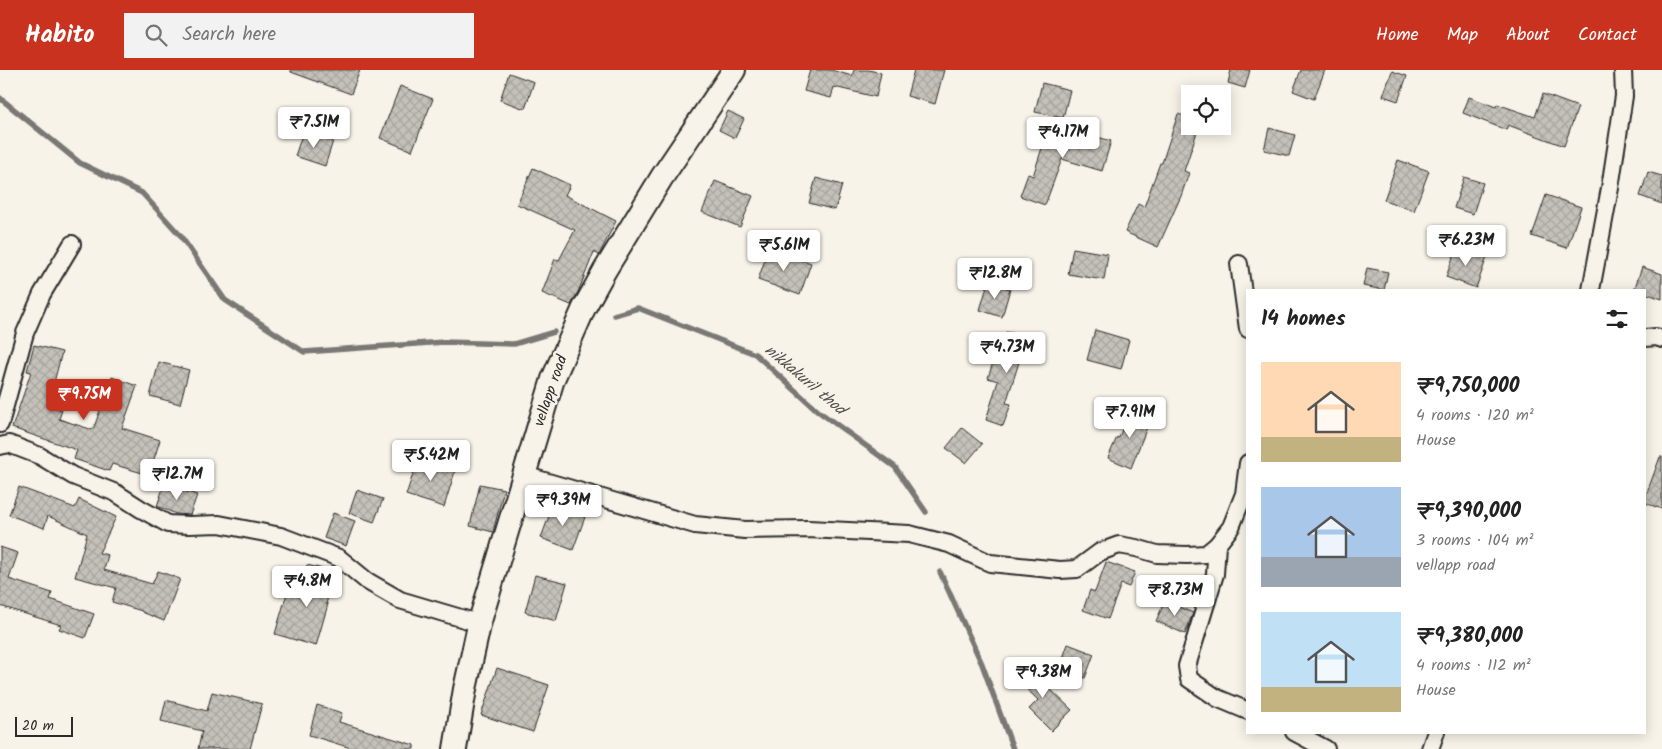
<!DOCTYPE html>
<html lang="en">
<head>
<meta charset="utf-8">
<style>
	:root { --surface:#fff; --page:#f2f2f2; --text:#222; --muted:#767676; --accent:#c8321e }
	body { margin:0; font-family:Kalam,sans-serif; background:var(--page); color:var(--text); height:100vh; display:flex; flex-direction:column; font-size:19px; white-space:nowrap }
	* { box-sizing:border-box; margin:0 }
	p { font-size:16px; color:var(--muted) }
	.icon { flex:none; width:28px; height:28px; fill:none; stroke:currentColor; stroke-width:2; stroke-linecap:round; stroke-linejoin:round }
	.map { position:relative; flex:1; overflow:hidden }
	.drawer { position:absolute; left:1246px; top:219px; width:400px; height:445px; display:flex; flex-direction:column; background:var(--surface); border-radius:0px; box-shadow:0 2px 12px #0003 }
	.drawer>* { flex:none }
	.fabs { position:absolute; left:1181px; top:15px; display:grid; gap:10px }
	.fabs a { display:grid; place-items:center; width:50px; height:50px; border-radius:0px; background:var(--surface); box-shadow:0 2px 12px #0003; font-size:25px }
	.scale { position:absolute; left:15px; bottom:12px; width:58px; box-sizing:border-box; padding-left:5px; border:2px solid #2b2b2b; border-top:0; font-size:14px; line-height:18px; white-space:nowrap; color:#2b2b2b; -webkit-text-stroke:4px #f7f3e8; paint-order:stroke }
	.price { position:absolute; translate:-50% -42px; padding:0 11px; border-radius:5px; background:#fff; color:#222; font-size:16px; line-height:32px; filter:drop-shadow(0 1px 2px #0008) }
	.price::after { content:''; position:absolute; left:50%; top:30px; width:15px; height:11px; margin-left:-8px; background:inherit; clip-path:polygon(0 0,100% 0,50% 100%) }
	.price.active { background:var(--accent); color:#fff }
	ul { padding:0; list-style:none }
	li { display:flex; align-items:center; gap:15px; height:125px; padding:0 15px }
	li span { display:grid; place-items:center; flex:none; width:140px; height:100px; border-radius:0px; color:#555 }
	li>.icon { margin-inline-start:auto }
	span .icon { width:60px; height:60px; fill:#fffc; stroke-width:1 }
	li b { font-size:21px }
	h2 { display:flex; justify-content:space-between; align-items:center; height:60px; padding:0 15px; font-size:21px }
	header { display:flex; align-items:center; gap:30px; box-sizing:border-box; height:70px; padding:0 25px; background:var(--accent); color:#fff }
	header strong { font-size:24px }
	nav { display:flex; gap:28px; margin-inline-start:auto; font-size:18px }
	.search { width:350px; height:45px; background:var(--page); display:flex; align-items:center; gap:12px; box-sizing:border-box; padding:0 18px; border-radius:0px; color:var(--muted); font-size:19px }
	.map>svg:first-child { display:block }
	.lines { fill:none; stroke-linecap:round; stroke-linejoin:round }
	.stream { stroke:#7a7874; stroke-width:5.5 }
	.building { fill:url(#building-cross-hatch); stroke:#2b2b2b }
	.street-casing { stroke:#2b2b2b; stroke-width:20 }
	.secondary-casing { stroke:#2b2b2b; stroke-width:26 }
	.street { stroke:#f7f3e8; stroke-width:16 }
	.secondary { stroke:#f7f3e8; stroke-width:22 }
	.labels { text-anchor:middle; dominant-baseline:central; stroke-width:5; stroke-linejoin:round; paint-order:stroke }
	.street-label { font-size:15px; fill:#2b2b2b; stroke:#f7f3e8 }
	.water-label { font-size:16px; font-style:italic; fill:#53524f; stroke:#f7f3e8 }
</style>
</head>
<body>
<header>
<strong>Habito</strong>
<div class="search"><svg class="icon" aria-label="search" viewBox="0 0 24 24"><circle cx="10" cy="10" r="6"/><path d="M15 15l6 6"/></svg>Search here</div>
<nav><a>Home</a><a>Map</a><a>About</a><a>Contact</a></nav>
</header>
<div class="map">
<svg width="1662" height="679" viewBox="0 0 1662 679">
	<defs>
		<pattern id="building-cross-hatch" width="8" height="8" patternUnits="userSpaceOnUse" patternTransform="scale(1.25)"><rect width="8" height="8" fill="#c4c1b9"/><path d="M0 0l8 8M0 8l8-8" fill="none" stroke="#a9a69f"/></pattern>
	</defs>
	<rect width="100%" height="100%" fill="#f7f3e8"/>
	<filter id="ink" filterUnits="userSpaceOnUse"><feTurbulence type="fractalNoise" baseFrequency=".02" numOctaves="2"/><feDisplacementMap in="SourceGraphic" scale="10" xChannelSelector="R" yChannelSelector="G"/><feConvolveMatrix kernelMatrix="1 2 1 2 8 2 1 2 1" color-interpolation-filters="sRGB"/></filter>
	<g filter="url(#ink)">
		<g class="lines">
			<g class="stream">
				<path d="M0,28l80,65 62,30 38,42 45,65 79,52 140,-10 70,2 40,-12"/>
				<path d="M614,245l24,-7 117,46 63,57 77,56 31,45"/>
				<path d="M940,502l42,92 31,85"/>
			</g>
		</g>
		<g class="building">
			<path d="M291,0h69l-9,24 -60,-22z"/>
			<path d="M810,0h21l21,6 2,-6h15l12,3 -5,24 -42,-10 -3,11 -27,-7z"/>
			<path d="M914,0h30l-9,34 -28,-8z"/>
			<path d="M1231,0h19l-5,18 -17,-5z"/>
			<path d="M1301,0h24l-11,29 -21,-8z"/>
			<path d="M1392,1l15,5 -9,25 -15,-5z"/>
			<path d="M509,3l25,9 -9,27 -25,-9z"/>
			<path d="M1042,13l28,7 -7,28 -28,-6z"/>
			<path d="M400,16l33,13 -21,52 -32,-13z"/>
			<path d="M1543,24l35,13 -14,39 -56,-21 -2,5 -43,-17 6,-16 27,10 1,-3 38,13z"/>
			<path d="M728,41l16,8 -9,19 -16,-8z"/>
			<path d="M1178,44l12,4v8h9l-15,45 5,2 -8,23 -23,51 -33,-15 13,-28 6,3 16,-44h2z"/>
			<path d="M1050,53l61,18 -9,30 -40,-12 -17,46 -25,-9 8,-22 5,2z"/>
			<path d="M1269,58l26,7 -6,21 -25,-6z"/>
			<path d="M303,62l30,9 -8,25 -30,-10z"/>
			<path d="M1398,90l31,11 -15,40 -30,-11z"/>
			<path d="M533,98l37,17 -5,10 51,26 -17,34 -5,-3 -16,40 -7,13 -29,-12 13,-34 4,1 16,-30 -58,-26z"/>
			<path d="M1648,102l14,4v28l-22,-8z"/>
			<path d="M1464,107l19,6 -10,31 -19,-6z"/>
			<path d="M816,108l26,7 -7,25 -26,-7z"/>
			<path d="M715,111l38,15 -13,31 -38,-15z"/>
			<path d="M1546,125l35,12 -14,41 -35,-12z"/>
			<path d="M1457,176l30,11 -11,31 -30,-11z"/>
			<path d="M769,178l42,15 -11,32 -42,-15z"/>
			<path d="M1073,178l35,6 -4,26 -36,-6z"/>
			<path d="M1642,197l20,7v25l-17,-6v-3h-11z"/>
			<path d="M1367,198l21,4 -4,18 -21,-4z"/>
			<path d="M988,213l22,6 -8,28 -22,-7z"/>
			<path d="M1095,260l34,10 -8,29 -34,-9z"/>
			<path d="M1006,262l28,5 -4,21 -9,-2 -15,47 5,1 -8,22 -17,-6 12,-39 -10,-3 6,-19 6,2z"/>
			<path d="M34,275l28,7 -14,53 14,5 -3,9 34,11 19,-53 25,9 -15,42 38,12 -11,35 -37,-11 -3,7 -35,-12 3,-9 -65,-22 19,-56 -4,-1z"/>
			<path d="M159,292l30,8 -9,34 -30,-8z"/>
			<path d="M1129,339l22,8 -20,51 -23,-10 9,-21 2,1z"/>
			<path d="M962,358l20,16 -16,19 -20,-15z"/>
			<path d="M419,386l37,12 -12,39 -38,-12z"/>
			<path d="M1660,387h2v52l-17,-6v-5z"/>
			<path d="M480,414l24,5 -11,43 -23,-6z"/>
			<path d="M164,415l33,10 -7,20 -14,-1 -19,-8z"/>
			<path d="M19,417l56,21 4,-9 37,18 -17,36 9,2 -4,15 48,14 6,-13 22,8 -16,42 -22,-9v-1l-30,-9 4,-14 -41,-11 12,-43 -39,-18 -4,12 -35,-13z"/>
			<path d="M357,420l26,9 -9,23 -25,-9z"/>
			<path d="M553,435l32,12 -12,33 -32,-12z"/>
			<path d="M333,443l22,8 -9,25 -22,-8z"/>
			<path d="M0,477l18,6 -9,26 43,14 -2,6 44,15 -9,24 -26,-9 2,-4 -61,-19z"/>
			<path d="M1106,492l29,10 -6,15 -8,-3 -13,35 -25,-9 7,-20 5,2z"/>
			<path d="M307,495l28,7 -9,32h2l-12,42 -41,-12 12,-41 12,3z"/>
			<path d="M535,505l32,8 -11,38 -31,-9z"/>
			<path d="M1165,531l28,12 -8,21 -29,-13z"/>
			<path d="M1068,574l26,10 -9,24 -26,-9z"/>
			<path d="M1023,593l49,47 -21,21 -22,-22 9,-9 -26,-25z"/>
			<path d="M497,598l52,17 -16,47 -52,-17z"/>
			<path d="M212,622l50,12 -12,45h-52l4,-18 -41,-10 5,-21 41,11z"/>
			<path d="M317,635l25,8 -3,9 75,23v4h-60l-45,-14z"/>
		</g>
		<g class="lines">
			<defs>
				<g id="street">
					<path d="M1239,194l9,65"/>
					<path d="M1591,220l19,-102 14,-92 -1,-26"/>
					<path d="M1645,268l11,-1 6,2"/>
					<path d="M0,354l25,-91 17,-39 30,-50"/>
					<path d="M0,376l9,-2 31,12 33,20 43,17 25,16 27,15 21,1 30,-1 62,12 58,22 28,23 33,19 71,21h9"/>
					<path d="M524,405l171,50 50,5 63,-1 101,5 40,10 41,19 70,7 17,-1 23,-17 19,-7 17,3 21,6 30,1 19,-1 11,-9 14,-18 13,-33 4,-31"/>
					<path d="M1217,475l-2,29 -28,92 2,13 28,19 31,13"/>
					<path d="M1294,662l32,17"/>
					<path d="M1430,679l6,-17"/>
				</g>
				<path id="secondary" d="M455,679l10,-60 15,-68 73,-242 31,-71 21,-38 57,-93 72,-107"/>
			</defs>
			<use href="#street" class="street-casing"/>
			<use href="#secondary" class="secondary-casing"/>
			<use href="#street" class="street"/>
			<use href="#secondary" class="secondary"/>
		</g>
	</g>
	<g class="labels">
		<g class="street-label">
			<text transform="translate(551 321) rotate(-71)">vellapp road</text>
		</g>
		<g class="water-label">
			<text transform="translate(805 310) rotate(40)">nikkakuril thod</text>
		</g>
	</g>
</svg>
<div class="fabs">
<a><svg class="icon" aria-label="locate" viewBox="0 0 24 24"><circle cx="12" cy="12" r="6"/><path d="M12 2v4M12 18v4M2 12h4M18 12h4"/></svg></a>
</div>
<div class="scale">20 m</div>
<b class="price" style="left:314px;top:79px">₹7.51M</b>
<b class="price" style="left:1063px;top:89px">₹4.17M</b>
<b class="price" style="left:1466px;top:197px">₹6.23M</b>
<b class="price" style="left:784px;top:202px">₹5.61M</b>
<b class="price" style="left:995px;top:230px">₹12.8M</b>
<b class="price" style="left:1007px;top:304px">₹4.73M</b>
<b class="price active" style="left:84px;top:351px">₹9.75M</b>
<b class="price" style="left:1130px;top:369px">₹7.91M</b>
<b class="price" style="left:431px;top:412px">₹5.42M</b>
<b class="price" style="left:177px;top:431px">₹12.7M</b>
<b class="price" style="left:563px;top:457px">₹9.39M</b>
<b class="price" style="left:307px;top:538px">₹4.8M</b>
<b class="price" style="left:1175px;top:547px">₹8.73M</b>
<b class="price" style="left:1043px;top:629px">₹9.38M</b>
<section class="drawer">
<h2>14 homes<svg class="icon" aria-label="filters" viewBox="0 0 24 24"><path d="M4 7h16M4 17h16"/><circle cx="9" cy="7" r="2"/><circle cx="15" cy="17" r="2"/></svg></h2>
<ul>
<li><span style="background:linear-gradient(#ffd9b3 75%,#c2b280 0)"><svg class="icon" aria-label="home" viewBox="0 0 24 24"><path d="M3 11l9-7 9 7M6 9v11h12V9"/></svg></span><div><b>₹9,750,000</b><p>4 rooms · 120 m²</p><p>House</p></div></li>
<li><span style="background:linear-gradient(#a9c7e8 70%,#9aa5b1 0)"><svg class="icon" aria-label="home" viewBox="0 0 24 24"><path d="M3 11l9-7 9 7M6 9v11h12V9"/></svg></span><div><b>₹9,390,000</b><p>3 rooms · 104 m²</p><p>vellapp road</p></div></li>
<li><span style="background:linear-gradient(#bfe0f5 75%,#c2b280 0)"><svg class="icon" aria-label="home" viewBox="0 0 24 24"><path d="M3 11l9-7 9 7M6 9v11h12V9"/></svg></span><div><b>₹9,380,000</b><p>4 rooms · 112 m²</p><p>House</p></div></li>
</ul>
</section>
</div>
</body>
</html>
